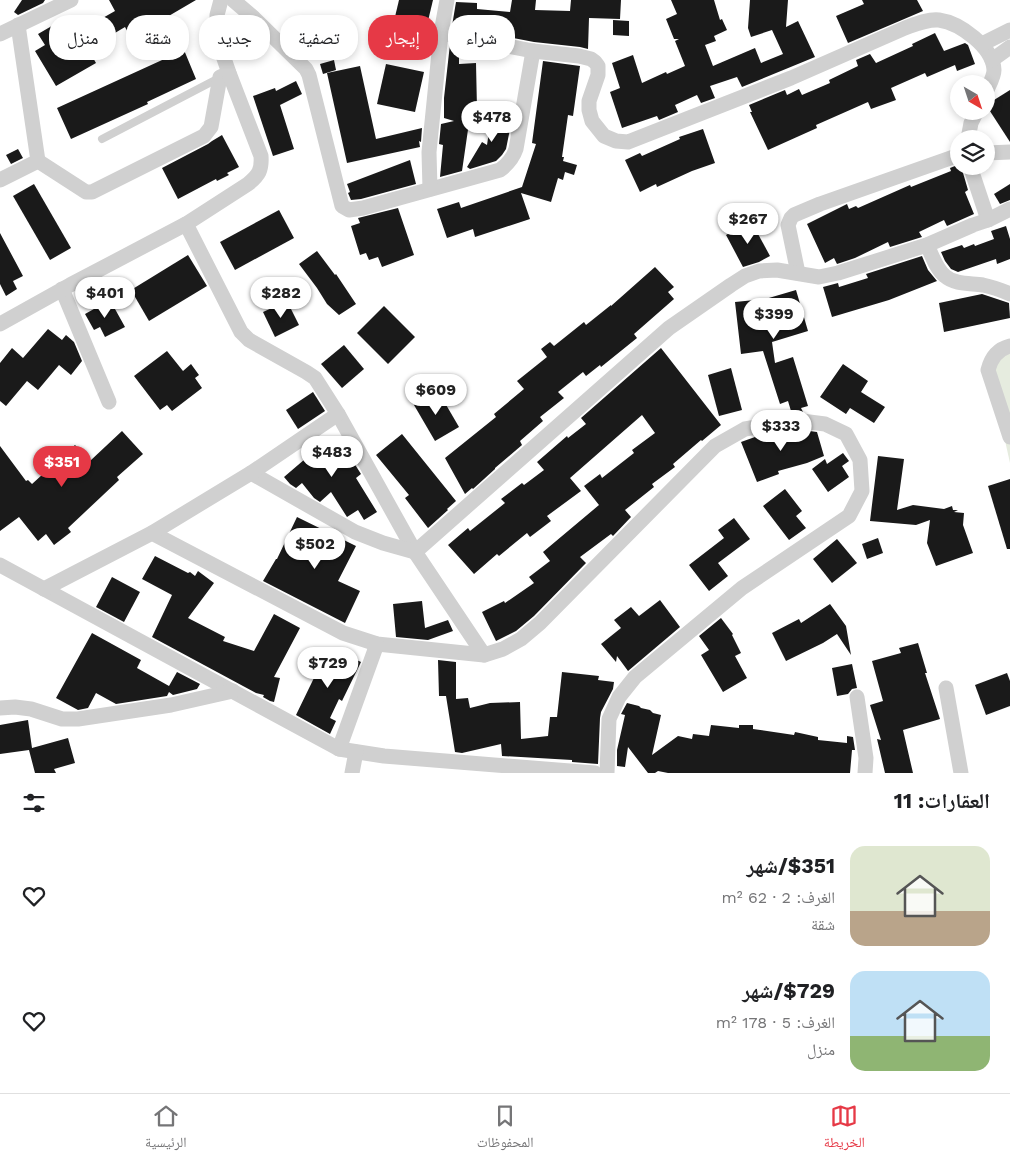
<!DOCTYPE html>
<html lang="ar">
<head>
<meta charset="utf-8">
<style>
	:root { --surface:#fff; --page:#f2f2f2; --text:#202124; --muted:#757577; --line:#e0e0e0; --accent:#e63946 }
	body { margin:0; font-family:"Work Sans","Noto Naskh Arabic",sans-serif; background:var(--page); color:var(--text); direction:rtl; height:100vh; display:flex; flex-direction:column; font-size:19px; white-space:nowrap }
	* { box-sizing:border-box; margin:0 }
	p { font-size:16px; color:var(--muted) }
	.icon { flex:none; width:28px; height:28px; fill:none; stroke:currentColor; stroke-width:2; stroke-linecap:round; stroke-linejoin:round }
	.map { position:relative; height:773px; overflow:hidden; direction:ltr }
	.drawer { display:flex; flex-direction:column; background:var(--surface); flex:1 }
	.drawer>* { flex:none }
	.guide { position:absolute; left:15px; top:15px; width:500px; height:45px; direction:rtl; display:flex; gap:10px }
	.needle { width:32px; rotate:141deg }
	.buttons { position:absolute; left:950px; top:75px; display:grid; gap:10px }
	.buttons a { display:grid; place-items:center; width:45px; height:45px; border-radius:50%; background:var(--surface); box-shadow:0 2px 8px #0003; font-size:25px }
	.price { position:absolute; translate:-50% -42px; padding:0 11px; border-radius:18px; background:#fff; color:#222; font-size:16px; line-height:32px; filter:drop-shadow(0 1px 2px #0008) }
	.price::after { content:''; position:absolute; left:50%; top:30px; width:15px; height:11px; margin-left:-8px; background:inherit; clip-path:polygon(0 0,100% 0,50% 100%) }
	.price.selected { background:var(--accent); color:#fff }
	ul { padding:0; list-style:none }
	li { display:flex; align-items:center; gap:15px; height:125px; padding:0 20px }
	li span { display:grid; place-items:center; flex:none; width:140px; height:100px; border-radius:15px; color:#555 }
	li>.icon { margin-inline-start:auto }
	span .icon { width:60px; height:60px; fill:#fffc; stroke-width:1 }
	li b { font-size:21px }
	h2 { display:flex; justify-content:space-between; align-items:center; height:60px; padding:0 20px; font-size:21px }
	.tag { padding:0 18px; border-radius:20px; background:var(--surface); box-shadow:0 2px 8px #0003; font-size:18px; line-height:45px }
	.tag.selected { background:var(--accent); color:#fff }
	.dock { display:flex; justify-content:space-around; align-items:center; height:70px; border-top:1px solid var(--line); background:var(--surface); font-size:14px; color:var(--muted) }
	.dock a { display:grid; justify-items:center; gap:2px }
	.dock .selected { color:var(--accent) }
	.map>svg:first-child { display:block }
	.green { fill:#e6ecdf }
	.building { fill:#1a1a1a }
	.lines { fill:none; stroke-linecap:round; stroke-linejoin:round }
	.lane { stroke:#d0d0d0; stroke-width:8 }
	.street { stroke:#d0d0d0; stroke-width:15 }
</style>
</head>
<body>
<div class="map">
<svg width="1010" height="773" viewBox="0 0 1010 773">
	<rect width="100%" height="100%" fill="#fff"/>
	<path class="green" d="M1010,347v116l-21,-94z"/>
	<g class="building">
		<path d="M22,0h23l-2,3 -25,12 -4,-3z"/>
		<path d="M109,0h87l-29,17 1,3 -10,5 5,8 -16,8 -3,-6 -11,7 -8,-15 -37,22 8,14 -40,23 -21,-35 10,-6 -7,-11 31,-18 9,16 37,-21z"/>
		<path d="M399,0h34l-12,50 -32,-8z"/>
		<path d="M512,0h24l-1,10 35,1 1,-11h50l-1,19 -31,-1 -1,31 -8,-2 -46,-5 -82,-16 4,-24 21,1v6l33,3z"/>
		<path d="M671,0h43l6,20 2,-1 5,11 -13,6 2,5 -11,4 8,21 42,-18 6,15 22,-9 -11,-24 -21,7 -3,-9 2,-28h38l-2,27 12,-6 17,36 -73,30 -5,-10 -27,9 5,12 -14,5 -4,-8 -22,10 3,7 -19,8 -2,-4 -35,12 -12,-36 10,-4 -8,-25 21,-8 9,28 24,-11 1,2 18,-8 -10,-25 4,-2h-5l-8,-20 11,-5z"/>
		<path d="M862,0h55l6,11 -75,32 -12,-27 28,-12z"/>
		<path d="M613,20l16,1v15l-16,-1z"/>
		<path d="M935,33l9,18 21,-8 3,2 7,19 -18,7 -2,-6 -28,12 -2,-4 -34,15 5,12 -25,9 -3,-7 -52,23 1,3 -49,22 -18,-38h2l-3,-7 36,-15 2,5 12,-6 3,6 28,-12 -1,-3 29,-14 -2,-6 14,-6 6,9 37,-17 -1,-2z"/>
		<path d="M450,44l9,2v18l17,-1 1,46h-6l-9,62 -22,6 3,-32 -4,-1 2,-20 13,-3 -10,-3v-20z"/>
		<path d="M184,50l12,29 -49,23 1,2 -77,35 -14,-31z"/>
		<path d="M334,60l2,10 -13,4 -3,-10z"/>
		<path d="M543,61l37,5 -7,50 -5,-1 -6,42h2l-1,4 14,4 -3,10 -9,-3 -2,8 -5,-2 -7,24 -30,-9 9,26 -55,18 -2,-8 -26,9 -10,-29 22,-7 2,6 61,-21 14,-43 -4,-1z"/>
		<path d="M386,64l38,8 -9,40 -38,-8z"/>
		<path d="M360,66l16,73 46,-11 -1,14 -2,-1 1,6 -73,16 -20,-90z"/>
		<path d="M296,81l6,13 -22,11 14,44 -21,7 -20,-60 22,-8 1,3z"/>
		<path d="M1010,90v52l-24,-37z"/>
		<path d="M492,113l13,2 -2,13 7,1 -4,20 -4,6 -6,6 -26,8 -3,-2 15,-25 5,3z"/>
		<path d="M703,129l12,34 -23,8 -35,16 -1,-3 -16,8 -15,-32 15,-7 2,3 38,-17 -1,-2z"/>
		<path d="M222,135l17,32 -12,6 2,2 -12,6 -1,-2 -38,20 -16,-31 46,-24 4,-3z"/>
		<path d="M18,149l5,9 -12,6 -5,-9z"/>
		<path d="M410,160l6,24 -55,15 -10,1 -3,-7 2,-1 -3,-8z"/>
		<path d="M955,166h6l7,24 -3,2 9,22 -27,12 -3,-6 -25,12 3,5 -32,10 -2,-5 -33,16 -18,6 -3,-6 -9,5 -18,-39 40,-20 2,5 7,-3 2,2 52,-23 1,2 40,-16 -1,-3z"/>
		<path d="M34,184l37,64 -21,12 -37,-64z"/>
		<path d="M1010,184v16l-10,4 -6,-10z"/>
		<path d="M398,208l16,47 -32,12 -4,-10 -9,3 -3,-7 -6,2 -9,-29 9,-3 -2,-5z"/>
		<path d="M279,210l15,28 -59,32 -15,-28z"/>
		<path d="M751,221l19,35 -11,6 -16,5 -17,-32z"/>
		<path d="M1006,226l4,13v20l-13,5 -1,-5 -38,13 -7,-3 -6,-8 -4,-9 21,-7 2,3 10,-4 1,2 19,-7 -3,-8z"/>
		<path d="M0,233l23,43 -10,5 4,8 -11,7 -6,-12z"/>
		<path d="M317,251l18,24 1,-1 20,30 -17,11 -12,-11 -10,-16 -18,-24z"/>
		<path d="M188,255l19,31 -58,35 -18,-31z"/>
		<path d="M922,256l6,14 9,11 -48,19 -57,17 -9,-30 15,-4 1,4 29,-9 -2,-4z"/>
		<path d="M655,267l19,20 -6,5 6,7 -40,35 3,4 -36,29 -1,-2 -14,11 -3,-4 -25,20 6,6 -24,19 3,4 -23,20 2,4 -27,23v1l-22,20 -1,-1 -7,6 -20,-36 51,-41 -2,-3 30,-25 -7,-8 30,-24 -6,-8 9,-7 4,4 30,-24 2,3 25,-20v1z"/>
		<path d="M796,290l12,41 -36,11 3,21 18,-6 15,49 -7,2 2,4 -12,-1 -3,-10 -8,3 -17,-53 -22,3 -6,-52 20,-2v2z"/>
		<path d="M982,294l27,9 1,15 -66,14 -5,-29z"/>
		<path d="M110,300l15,27 -20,10 -5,-10 -6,3 -9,-16z"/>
		<path d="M287,301l12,24 -24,12 -12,-25z"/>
		<path d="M384,306l31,31 -27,27 -31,-31z"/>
		<path d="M48,329l14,11 4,-5 8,7 8,19 -11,14 -12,-10 -21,25 -11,-9 -21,25 -6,-5v-38l12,-15 11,10z"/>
		<path d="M344,345l20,24 -22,19 -21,-24z"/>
		<path d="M661,348l60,77 -19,16 -1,-1 -28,24 2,3 -23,17 2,3 -29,23 6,7 -18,19 -2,-2 -31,23 6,6 -52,53 -18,15 -20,10 -14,-29 22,-11 1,2 29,-20 -5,-6 21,-16 -7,-9 56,-47 -15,-19 16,-12 2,4 32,-25 -2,-3 23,-17 -13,-18 -72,63 11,13 -34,25 4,5 -21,16 -3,-4 -28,23 -2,-2 -23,20 -26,-29 20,-17 2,3 35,-28 -4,-4 21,-16 2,2 20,-15 -7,-8 30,-26 1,2 18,-14 -5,-6z"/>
		<path d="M167,351l16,20 8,-7 8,11 -4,3 7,10 -30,23 -5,-6 -7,5 -26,-34z"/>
		<path d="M843,364l25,17 -7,11 24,15 -11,16 -24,-15 -4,6 -26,-17z"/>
		<path d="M731,368l11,42 -23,6 -11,-41z"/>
		<path d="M438,391l21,36 -24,14 -21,-36z"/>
		<path d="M313,392l12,19 -27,18 -12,-19z"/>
		<path d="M794,429l23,3 7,24 -17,7 -29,8 1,3 -22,8 -16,-40 14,-5z"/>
		<path d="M122,431l21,23 -26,23 2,3 -51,48 3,4 -17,13 -8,-11 -8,7 -19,-24 -19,14v-85l26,35 2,-1 4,4 43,-39 15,16z"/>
		<path d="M402,434l54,67 -9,8 1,1 -20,18 -23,-30 4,-3 -33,-40z"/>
		<path d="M320,438l7,11 13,-8 21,33 -5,4 21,34 -13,8 -6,-10 -11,7 -16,-25 -11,10 -6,-4 -12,-15 -6,5 -6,-4 -6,-7 28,-24 -3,-8z"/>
		<path d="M843,453l6,8 -7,5 7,11 -21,15 -16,-23 13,-10 2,5z"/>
		<path d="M878,456l26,3 -7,51 16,-5 31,4 8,-3 1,4h5l-4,2 10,1 -1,12 10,28 -37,13 -9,-23 3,-23 -14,5 -46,-4z"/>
		<path d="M1010,479v70h-3l-19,-63z"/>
		<path d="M785,489l17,22 -6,5 10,12 -17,12 -26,-34z"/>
		<path d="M297,517l59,29 -18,35 22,10 -15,32 -82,-42 13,-22h1z"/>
		<path d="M734,518l16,21 -32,24 10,13 -19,15 -20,-26 35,-27 -6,-8z"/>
		<path d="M878,538l5,15 -16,6 -5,-15z"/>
		<path d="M837,539l20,24 -25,20 -19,-24z"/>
		<path d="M155,556l33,17 2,-1 5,4 3,-5 16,12 -26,35 37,19 -2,4 31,10 20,-37 26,14 -26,49 6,1 -6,24 -4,-1 -7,-4 1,-2 -8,-2 -104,-56 20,-42 -30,-16z"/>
		<path d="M112,577l28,15 -16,30 -28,-15z"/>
		<path d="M660,600l20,27 -52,44 -11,-15 -1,6 -15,-18 20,-16 -7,-8 17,-13 8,9z"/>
		<path d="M422,601l3,27 23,-8 5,11 -25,9 -32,-3 -3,-33z"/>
		<path d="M830,604l16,22 5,29 -14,-21 -14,9 -37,18 -14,-28 27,-14 2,4z"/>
		<path d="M721,618l12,16 -1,1 9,18 -6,3 12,22 -24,14 -22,-37 8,-5 -10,-14z"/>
		<path d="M92,633l49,27 -4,8 32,18 8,-14 23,12 -3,5 -24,6 -4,-3 -2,4 -51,8 -20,-11 -8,15 -10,2 -22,-12z"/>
		<path d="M918,643l9,30h-2l15,46 -37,11 10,43h-28l-8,-34 4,1 -11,-35 13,-4 -11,-40 29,-8 -2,-5z"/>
		<path d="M329,647l32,15 -19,39 -3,-2 -9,19 6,3 -6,13 -34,-19z"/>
		<path d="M438,660l18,2v37l12,-1 2,10 20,-5 30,-1 1,37 27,-3 2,-19h7l5,-45 37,4 -1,4 16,2 -1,7 -12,23 -1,6 -2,46 -26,-2v-2l-70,-4 -1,-12 -39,9 -7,-1 -9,-56h-7z"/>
		<path d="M852,664l5,24 -5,1 -4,5 -11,2 -5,-28z"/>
		<path d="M1007,673l3,8v25l-24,9 -11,-30z"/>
		<path d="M627,703l12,3 2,2 9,2 3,3 8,2 -9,40 26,-19 14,3 1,-5 16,2 2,-11 28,3v-3h14v4l41,6 1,-3 23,5v3l29,3v-7l6,1 2,13h-3l-2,23h-182l-10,-2 -3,2h-7l-20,-26 -3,20 -8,-1v-16l8,-35 -4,-1z"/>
		<path d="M28,720l4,28 36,-10 7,25 -21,6 2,4h-21l-6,-23 -29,4v-29z"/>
	</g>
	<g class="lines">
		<path class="lane" d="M102,139l117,-61"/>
		<g class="street">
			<path d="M233,0l21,18 52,51 3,6 33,131 7,4 14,-2 137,-38c8,-6 13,-12 16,-21l17,-98"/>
			<path d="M441,33l92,18 46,5 12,3 4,3 3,4v9l-9,26v9l3,11 12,15 12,5 12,1 163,-64 114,-50c11,-4 22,-9 34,-8 21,3 54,27 55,50 0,7 -5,15 -8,22"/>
			<path d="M0,34l71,-34"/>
			<path d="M982,44l28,-14"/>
			<path d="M992,60l18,-13"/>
			<path d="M968,139l3,-16 6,-12"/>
			<path d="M986,153l24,-1"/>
			<path d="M38,161l48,31h6l112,-56 7,-9 9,-50 9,-4"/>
			<path d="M970,166l18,54"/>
			<path d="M0,180l38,-19 -20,-136"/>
			<path d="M430,189l-1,-37 12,-119 6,-33"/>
			<path d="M186,224l55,108 8,8 57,32 9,6 23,36 77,138 69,103"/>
			<path d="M927,245c5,10 9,24 18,31 10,9 26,7 38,9 10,2 18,5 27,9"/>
			<path d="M798,273l-10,-48 3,-7 3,-3 26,-11 139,-49"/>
			<path d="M62,289l47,113"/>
			<path d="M0,324l70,-39 116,-61 62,-40c11,-9 14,-14 13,-28l-32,-83 -9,-26 -3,-11v-21l4,-15"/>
			<path d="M1010,346c-12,3 -19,12 -22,24l22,67"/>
			<path d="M251,473l104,59 28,11 32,9 254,-224 62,-43 14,-9 14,-5 18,-1 42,7 19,-4 89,-28 46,-20 15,-5 22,-11"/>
			<path d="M152,533l191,100 34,11 107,11 19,-6 18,-10 19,-16 175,-177 30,-17 49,-9 31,4 21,10 14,26 2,31 -13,25 -107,72 -107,89 -16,20 -10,22 -2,54"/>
			<path d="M0,565l339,184 45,7 211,17"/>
			<path d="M44,589l108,-56 99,-60 87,-59"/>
			<path d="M946,688l15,85"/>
			<path d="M857,697l9,61 -1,15"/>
			<path d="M0,708l15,-1 16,2 31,10h16l93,-14 62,-14"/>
			<path d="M339,749l38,-105"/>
			<path d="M352,773l4,-21"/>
		</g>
	</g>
</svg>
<div class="buttons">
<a><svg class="needle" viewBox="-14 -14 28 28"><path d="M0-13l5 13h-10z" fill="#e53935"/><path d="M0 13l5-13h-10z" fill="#757577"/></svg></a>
<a><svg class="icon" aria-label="layers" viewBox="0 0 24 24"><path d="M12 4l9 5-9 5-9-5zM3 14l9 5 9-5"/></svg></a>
</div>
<b class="price" style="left:492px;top:143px">$478</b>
<b class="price" style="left:748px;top:245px">$267</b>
<b class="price" style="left:105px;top:319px">$401</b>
<b class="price" style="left:281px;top:319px">$282</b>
<b class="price" style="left:774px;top:340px">$399</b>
<b class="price" style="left:436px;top:416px">$609</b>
<b class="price" style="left:781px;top:452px">$333</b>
<b class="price" style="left:332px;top:478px">$483</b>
<b class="price selected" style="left:62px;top:488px">$351</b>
<b class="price" style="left:315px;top:570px">$502</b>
<b class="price" style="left:328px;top:689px">$729</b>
<div class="guide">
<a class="tag">شراء</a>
<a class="tag selected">إيجار</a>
<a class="tag">تصفية</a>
<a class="tag">جديد</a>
<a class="tag">شقة</a>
<a class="tag">منزل</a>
</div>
</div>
<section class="drawer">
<h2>العقارات: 11<svg class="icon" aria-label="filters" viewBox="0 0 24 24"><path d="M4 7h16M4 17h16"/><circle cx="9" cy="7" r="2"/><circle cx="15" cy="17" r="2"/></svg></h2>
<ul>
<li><span style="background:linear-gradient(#dfe7d0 65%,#b9a48a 0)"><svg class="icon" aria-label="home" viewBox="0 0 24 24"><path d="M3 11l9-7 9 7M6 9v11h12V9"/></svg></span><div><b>$351/شهر</b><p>الغرف: 2 · 62 m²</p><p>شقة</p></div><svg class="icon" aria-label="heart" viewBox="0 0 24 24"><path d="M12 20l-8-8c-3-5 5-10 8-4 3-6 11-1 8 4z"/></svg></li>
<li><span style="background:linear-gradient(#bfe0f5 65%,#8fb573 0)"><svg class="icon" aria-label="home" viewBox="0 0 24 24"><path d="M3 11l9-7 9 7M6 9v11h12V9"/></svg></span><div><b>$729/شهر</b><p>الغرف: 5 · 178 m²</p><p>منزل</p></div><svg class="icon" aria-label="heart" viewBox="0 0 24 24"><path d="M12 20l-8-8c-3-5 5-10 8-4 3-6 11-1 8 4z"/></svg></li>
</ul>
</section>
<nav class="dock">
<a class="selected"><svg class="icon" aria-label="map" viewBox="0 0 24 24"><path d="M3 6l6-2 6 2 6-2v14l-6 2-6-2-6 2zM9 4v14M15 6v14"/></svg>الخريطة</a>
<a><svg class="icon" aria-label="saved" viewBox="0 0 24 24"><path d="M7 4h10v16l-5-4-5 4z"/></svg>المحفوظات</a>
<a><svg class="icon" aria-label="home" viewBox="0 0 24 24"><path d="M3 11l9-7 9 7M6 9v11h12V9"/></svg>الرئيسية</a>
</nav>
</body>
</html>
